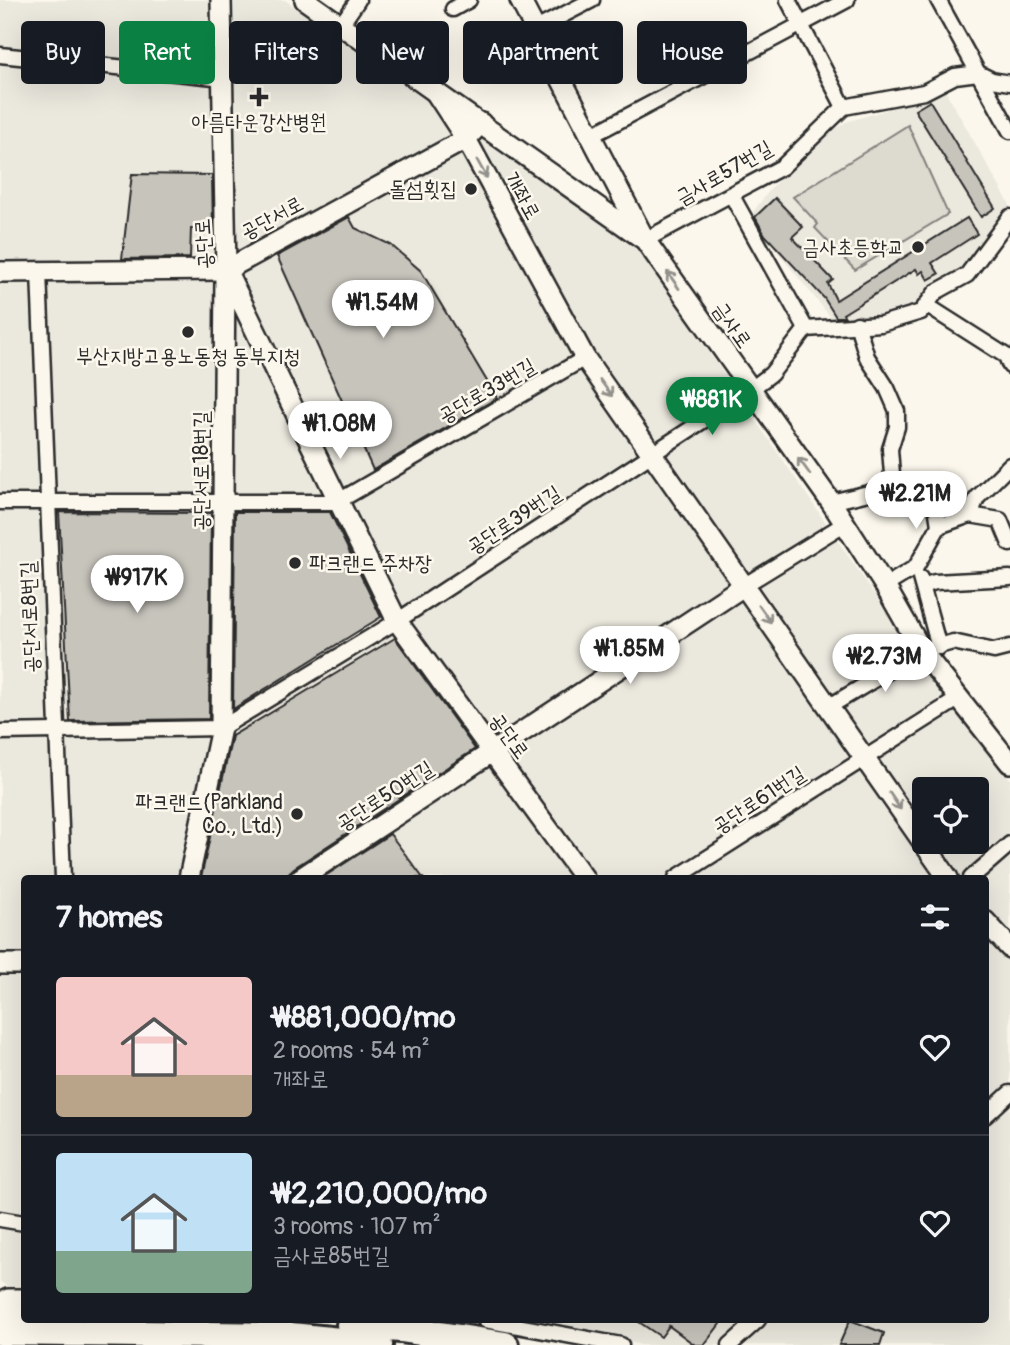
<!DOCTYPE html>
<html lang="en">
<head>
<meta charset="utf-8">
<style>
	:root { --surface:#171b24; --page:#242831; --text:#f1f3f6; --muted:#9ea1a6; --line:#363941; --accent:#0b8043 }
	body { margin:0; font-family:Pangolin,"Poor Story",sans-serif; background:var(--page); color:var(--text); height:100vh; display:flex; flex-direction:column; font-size:26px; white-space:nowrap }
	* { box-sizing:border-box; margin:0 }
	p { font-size:23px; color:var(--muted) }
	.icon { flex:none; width:38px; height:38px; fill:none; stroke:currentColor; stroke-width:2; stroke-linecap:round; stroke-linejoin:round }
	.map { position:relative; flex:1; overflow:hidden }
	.panel { position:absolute; left:21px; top:875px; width:968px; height:448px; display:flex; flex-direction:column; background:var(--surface); border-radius:7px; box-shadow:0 7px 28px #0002 }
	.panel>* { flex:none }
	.banner { position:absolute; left:21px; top:21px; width:970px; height:63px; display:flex; gap:14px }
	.buttons { position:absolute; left:912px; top:777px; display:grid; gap:14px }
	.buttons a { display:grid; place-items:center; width:77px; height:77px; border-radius:7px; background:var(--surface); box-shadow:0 7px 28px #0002; font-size:35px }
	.price { position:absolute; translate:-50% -60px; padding:0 16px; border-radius:24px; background:#fff; color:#222; font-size:23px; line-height:46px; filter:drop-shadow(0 2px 4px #0008) }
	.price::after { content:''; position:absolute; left:50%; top:42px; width:21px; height:16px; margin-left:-10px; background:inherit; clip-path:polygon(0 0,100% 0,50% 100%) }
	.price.active { background:var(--accent); color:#fff }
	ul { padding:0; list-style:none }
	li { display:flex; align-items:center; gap:21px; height:175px; padding:0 35px }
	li+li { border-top:2px solid var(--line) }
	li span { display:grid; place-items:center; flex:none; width:196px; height:140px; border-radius:7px; color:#555 }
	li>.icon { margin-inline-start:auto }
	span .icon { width:84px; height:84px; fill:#fffc; stroke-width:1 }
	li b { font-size:30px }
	h2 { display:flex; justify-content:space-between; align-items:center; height:84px; padding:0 35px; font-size:30px }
	.pill { padding:0 24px; border-radius:7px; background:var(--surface); box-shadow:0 7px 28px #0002; font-size:24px; line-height:63px }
	.pill.active { background:var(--accent); color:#fff }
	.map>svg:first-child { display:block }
	.built { fill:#ebe8de; fill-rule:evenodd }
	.green { fill:#dddad0; stroke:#84827e; stroke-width:2 }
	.building { fill:#c7c4bc; stroke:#2b2b2b; stroke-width:2 }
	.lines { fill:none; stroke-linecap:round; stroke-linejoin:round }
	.street-casing { stroke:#2b2b2b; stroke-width:19 }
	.secondary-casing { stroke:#2b2b2b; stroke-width:24 }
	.highway-casing { stroke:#2b2b2b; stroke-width:32 }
	.street { stroke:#fbf7ec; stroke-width:14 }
	.secondary { stroke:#fbf7ec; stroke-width:19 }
	.highway { stroke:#fbf7ec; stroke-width:26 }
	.oneway { stroke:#93918c }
	.poi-dot { fill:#2b2b2b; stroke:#fbf7ec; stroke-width:2.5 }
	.labels { text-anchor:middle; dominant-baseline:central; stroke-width:5; stroke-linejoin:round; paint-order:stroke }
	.poi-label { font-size:21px; fill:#2b2b2b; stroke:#fbf7ec; text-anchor:end }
	.street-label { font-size:21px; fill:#2b2b2b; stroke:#fbf7ec }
</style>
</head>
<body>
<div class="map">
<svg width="1010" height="1345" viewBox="0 0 1010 1345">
	<rect width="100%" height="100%" fill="#fbf7ec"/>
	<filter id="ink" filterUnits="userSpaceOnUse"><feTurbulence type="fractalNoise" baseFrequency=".0143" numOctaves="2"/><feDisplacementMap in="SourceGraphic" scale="14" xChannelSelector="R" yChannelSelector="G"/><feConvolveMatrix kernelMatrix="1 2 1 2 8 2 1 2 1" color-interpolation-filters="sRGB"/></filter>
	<g filter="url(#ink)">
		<g class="built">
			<path d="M0,0h215l1,53 1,658 -34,167h-159v414h-11l-13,-11z"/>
			<path d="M228,0h57l98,71 184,123 74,59 185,270 -537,355h-94l29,-133z"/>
			<path d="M946,92l64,113 -48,67 -53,39 -27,6 -49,3 -84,-103 24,-31 38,-41 35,-23z"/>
			<path d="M834,535l91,134 85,110v566h-369l-42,-12 -71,-13h457v-442h-674zM924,789h52v53h-52z"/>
		</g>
		<path class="green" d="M908,125l40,89 -93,56 -40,-42 3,-4 -25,-27z"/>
		<g class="building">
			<path d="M930,101l65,107 -14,9 -66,-107z"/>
			<path d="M132,174l80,1 1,54h-22l-1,29 -68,1z"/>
			<path d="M775,198l28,29 -11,10 41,43 -5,4 8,16 131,-82 10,16 -45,29 7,11 -11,6 -5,-9 -4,3 -3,-5 -73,45 2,3h-9l-12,-19 -59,-63 -10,-18z"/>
			<path d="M349,217l6,11 36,17 30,26 76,127 -124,72 -96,-214z"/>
			<path d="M59,512l152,1 -2,206 -139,2z"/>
			<path d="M235,512h95l51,105 -148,92z"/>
			<path d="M395,638l80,111 -181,119 -11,10h-82l31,-142z"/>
			<path d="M390,834l33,44h-101z"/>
			<path d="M636,1320h87l-19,25h-9l-26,-19 -8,11z"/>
			<path d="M850,1320l34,13 -4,12h-41z"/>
		</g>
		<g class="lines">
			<defs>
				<g id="street">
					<path d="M788,0l56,107"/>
					<path d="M938,0l72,131"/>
					<path d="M453,9l16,-9"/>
					<path d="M341,25l17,-25"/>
					<path d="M536,29l56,-29"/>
					<path d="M0,55l224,23"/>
					<path d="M592,135l255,-135"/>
					<path d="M732,196l74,133"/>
					<path d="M645,240l137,-73 62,-60 80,-15 31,-16 23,-3 14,7 18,3"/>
					<path d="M39,272l24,606"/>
					<path d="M926,305l80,51 4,10"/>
					<path d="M857,324l10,33 20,31 10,23v16l-7,22 3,38"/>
					<path d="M1010,465l-33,33 -7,17 30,5 10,24"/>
					<path d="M0,502h337l248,-144"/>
					<path d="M831,502l75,-18 23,5 7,17 3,20"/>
					<path d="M920,578l19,69"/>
					<path d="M745,585l99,-61"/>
					<path d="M885,586l31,-19 23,-41 31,-11"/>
					<path d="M923,586l12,-4 75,-4"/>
					<path d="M830,706l92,-55 31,-9 41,9 16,-4"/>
					<path d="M0,732l221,-4 176,-107 353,-231 21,-16 35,-45 75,-5 40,-12 15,-20 31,-17 43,-58"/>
					<path d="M676,878l282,-179"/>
					<path d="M971,878l39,-34"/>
					<path d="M985,1116l25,-23"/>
					<path d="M0,1219l24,4"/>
					<path d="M485,1320l136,25"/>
					<path d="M730,1345l28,-25"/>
				</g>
				<g id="secondary">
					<path d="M221,0l5,270 171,351 187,257"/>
					<path d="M305,0l337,238"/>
					<path d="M520,0l125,240 186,262 54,84 37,65 88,112"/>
					<path d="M434,90l32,49 119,219 363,520"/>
					<path d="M0,272l226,-2 240,-131 15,-16"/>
					<path d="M189,878l32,-150 4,-454"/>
					<path d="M301,878l444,-293"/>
					<path d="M985,921l25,27"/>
					<path d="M0,964h24"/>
					<path d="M0,1303l8,-4h16"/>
				</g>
				<g id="highway">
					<path d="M0,1313h24"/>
					<path d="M350,1325l51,4 104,16"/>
					<path d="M0,1332l291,4 88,9"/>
				</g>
			</defs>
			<use href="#street" class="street-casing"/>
			<use href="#secondary" class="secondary-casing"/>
			<use href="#highway" class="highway-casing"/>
			<use href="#street" class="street"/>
			<use href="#secondary" class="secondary"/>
			<use href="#highway" class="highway"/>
		</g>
		<defs><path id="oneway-shaft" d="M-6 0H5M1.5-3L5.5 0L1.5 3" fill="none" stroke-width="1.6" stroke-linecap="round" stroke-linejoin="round" transform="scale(1.75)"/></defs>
		<g class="oneway">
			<use href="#oneway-shaft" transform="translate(482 169) rotate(61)"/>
			<use href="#oneway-shaft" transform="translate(673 280) rotate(-125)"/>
			<use href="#oneway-shaft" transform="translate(606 388) rotate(54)"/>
			<use href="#oneway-shaft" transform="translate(804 466) rotate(-126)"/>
			<use href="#oneway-shaft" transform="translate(765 614) rotate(55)"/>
			<use href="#oneway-shaft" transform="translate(895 801) rotate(56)"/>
		</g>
	</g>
	<g class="poi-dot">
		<path d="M255.5 86.5h7v7h7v7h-7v7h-7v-7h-7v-7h7z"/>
		<circle cx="471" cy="189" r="7"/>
		<circle cx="918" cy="247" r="7"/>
		<circle cx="188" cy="332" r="7"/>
		<circle cx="295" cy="563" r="7"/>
		<circle cx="297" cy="814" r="7"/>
	</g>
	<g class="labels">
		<g class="poi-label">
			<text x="259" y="122" text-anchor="middle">아름다운강산병원</text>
			<text x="457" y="189">돌섬횟집</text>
			<text x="904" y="247">금사초등학교</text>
			<text x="188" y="356" text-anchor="middle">부산지방고용노동청 동부지청</text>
			<text x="309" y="563" text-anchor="start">파크랜드 주차장</text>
			<text x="283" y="802">파크랜드(Parkland<tspan x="283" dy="24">Co., Ltd.)</tspan></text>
		</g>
		<g class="street-label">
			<text transform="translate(724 173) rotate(-30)">금사로57번길</text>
			<text transform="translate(522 196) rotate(61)">개좌로</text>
			<text transform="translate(272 218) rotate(-28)">공단서로</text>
			<text transform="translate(204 244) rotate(-94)">공단로</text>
			<text transform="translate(732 325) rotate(55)">금사로</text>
			<text transform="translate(487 391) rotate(-30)">공단로33번길</text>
			<text transform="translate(201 471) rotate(-90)">공단서로18번길</text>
			<text transform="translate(514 520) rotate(-33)">공단로39번길</text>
			<text transform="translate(30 617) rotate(-92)">공단서로8번길</text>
			<text transform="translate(509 736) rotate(54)">공단로</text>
			<text transform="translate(385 796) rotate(-33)">공단로50번길</text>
			<text transform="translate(759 800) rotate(-33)">공단로61번길</text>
		</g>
	</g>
</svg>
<div class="buttons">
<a><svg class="icon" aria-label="locate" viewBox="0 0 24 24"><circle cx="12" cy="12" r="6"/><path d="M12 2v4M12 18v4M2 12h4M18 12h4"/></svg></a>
</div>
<b class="price" style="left:383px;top:340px">₩1.54M</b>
<b class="price active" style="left:712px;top:437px">₩881K</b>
<b class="price" style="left:340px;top:461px">₩1.08M</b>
<b class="price" style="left:916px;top:531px">₩2.21M</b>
<b class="price" style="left:137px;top:615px">₩917K</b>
<b class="price" style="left:630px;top:686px">₩1.85M</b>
<b class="price" style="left:885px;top:694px">₩2.73M</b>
<div class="banner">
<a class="pill">Buy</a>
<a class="pill active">Rent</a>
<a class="pill">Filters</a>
<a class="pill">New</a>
<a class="pill">Apartment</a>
<a class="pill">House</a>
</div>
<section class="panel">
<h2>7 homes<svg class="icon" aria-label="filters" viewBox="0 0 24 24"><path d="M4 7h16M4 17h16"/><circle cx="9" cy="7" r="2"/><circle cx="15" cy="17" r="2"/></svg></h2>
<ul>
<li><span style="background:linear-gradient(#f6c9c9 70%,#b9a48a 0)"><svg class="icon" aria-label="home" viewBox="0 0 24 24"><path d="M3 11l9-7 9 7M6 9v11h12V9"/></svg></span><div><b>₩881,000/mo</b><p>2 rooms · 54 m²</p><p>개좌로</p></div><svg class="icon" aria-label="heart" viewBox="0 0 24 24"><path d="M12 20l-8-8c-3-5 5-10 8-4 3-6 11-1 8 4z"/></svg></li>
<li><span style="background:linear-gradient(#bfe0f5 70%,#7fa58c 0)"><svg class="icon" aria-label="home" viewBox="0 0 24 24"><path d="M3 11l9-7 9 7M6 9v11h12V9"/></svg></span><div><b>₩2,210,000/mo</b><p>3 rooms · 107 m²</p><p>금사로85번길</p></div><svg class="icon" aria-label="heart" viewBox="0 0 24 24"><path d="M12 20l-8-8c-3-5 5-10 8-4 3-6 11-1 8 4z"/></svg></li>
</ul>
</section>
</div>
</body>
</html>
